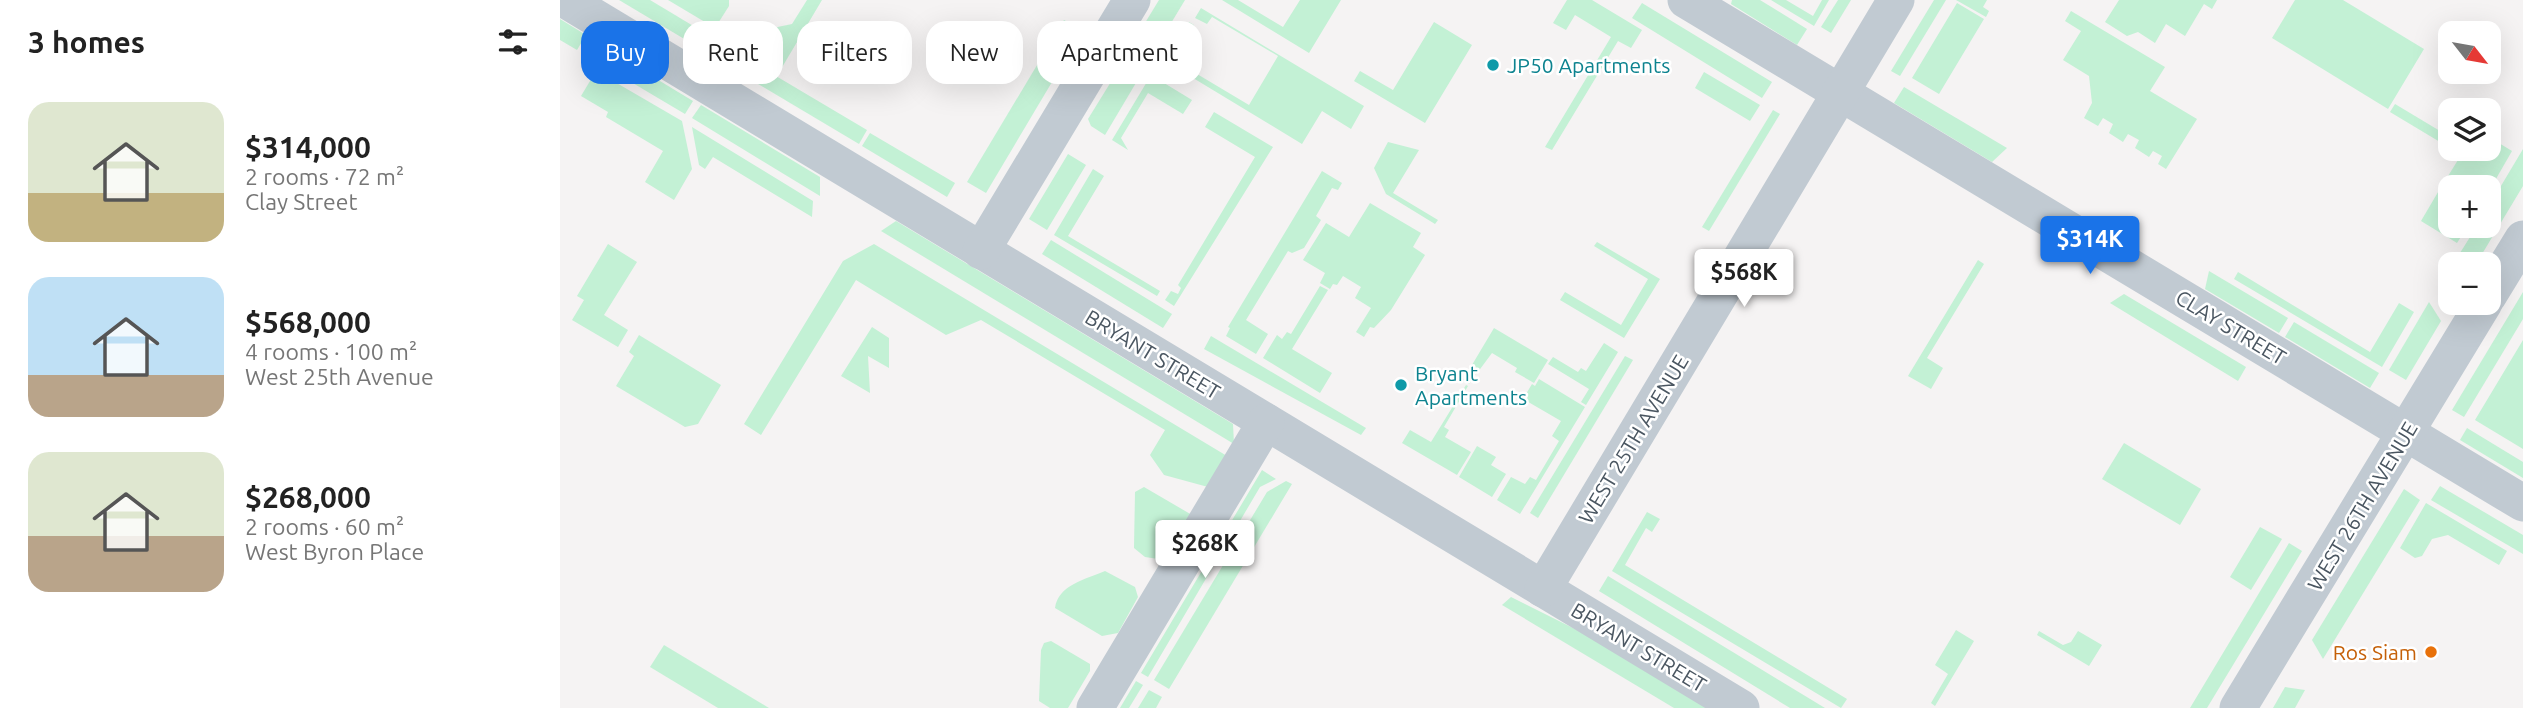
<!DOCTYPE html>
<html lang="en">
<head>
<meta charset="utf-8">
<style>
	:root { --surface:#fff; --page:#f2f2f2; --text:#222; --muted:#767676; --accent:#1a73e8 }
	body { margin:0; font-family:Ubuntu,sans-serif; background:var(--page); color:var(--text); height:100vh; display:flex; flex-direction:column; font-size:26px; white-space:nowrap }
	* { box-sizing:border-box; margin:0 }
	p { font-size:23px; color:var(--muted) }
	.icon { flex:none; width:38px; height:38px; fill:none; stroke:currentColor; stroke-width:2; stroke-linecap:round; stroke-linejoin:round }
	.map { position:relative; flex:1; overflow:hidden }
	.side { display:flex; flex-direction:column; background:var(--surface); width:560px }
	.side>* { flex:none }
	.top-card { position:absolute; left:21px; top:21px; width:665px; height:63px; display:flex; gap:14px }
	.needle { width:46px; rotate:121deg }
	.tools { position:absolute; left:1878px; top:21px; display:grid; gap:14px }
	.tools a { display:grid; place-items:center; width:63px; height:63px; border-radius:14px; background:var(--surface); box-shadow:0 7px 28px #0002; font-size:35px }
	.price { position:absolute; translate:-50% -60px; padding:0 16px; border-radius:7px; background:#fff; color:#222; font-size:23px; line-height:46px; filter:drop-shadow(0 2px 4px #0008) }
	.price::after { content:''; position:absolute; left:50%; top:42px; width:21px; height:16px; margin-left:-10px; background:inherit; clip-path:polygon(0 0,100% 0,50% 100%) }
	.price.selected { background:var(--accent); color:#fff }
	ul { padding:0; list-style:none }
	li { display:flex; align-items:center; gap:21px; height:175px; padding:0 28px }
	li span { display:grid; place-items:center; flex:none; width:196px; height:140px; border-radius:21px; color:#555 }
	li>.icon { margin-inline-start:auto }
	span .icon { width:84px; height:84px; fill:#fffc; stroke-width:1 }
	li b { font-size:30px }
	h2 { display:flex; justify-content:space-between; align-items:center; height:84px; padding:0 28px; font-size:30px }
	.tag { padding:0 24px; border-radius:21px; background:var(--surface); box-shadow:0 7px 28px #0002; font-size:24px; line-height:63px }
	.tag.selected { background:var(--accent); color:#fff }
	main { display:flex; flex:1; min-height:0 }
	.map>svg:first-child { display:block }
	.green { fill:#c3f1d5 }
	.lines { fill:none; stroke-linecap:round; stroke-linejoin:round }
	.minor { stroke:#c1cad2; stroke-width:37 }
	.culture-dot { fill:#0f9aa8; stroke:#fff; stroke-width:2.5 }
	.food-dot { fill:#e8710a; stroke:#fff; stroke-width:2.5 }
	.labels { text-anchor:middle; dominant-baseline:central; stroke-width:5; stroke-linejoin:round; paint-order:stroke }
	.culture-label { font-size:21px; fill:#0d838f; stroke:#fff; text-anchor:start }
	.street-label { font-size:21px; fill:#4a5661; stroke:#fff }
	.food-label { font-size:21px; fill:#c56008; stroke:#fff; text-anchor:end }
</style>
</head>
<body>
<main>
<section class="side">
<h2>3 homes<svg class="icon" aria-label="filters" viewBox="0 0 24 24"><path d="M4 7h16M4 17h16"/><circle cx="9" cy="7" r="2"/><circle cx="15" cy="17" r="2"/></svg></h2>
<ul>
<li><span style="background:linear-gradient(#dfe7d0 65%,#c2b280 0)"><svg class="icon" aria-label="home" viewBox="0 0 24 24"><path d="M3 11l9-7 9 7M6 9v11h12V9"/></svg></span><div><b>$314,000</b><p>2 rooms · 72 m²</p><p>Clay Street</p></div></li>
<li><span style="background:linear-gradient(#bfe0f5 70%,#b9a48a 0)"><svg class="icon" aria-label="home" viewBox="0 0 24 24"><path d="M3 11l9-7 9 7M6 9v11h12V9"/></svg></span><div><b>$568,000</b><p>4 rooms · 100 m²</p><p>West 25th Avenue</p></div></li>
<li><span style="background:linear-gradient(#dfe7d0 60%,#b9a48a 0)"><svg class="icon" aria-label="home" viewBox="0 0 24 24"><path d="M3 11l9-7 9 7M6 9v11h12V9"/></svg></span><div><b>$268,000</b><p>2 rooms · 60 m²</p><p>West Byron Place</p></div></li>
</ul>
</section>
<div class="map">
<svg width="1963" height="708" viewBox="0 0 1963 708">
	<rect width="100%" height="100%" fill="#f5f3f3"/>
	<g class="green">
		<path d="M59,0h31l55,33 -14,10z"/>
		<path d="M108,0h61v6l-14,22z"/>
		<path d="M247,0h15l-41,69 -29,-17 -1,-4 12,-18 29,-6z"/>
		<path d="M599,0h26l-32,53 -19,-12z"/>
		<path d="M662,0h16l45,27 17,-27h41l-32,53z"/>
		<path d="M1007,0h25l50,30 -11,18 -13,-7 -66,109 -7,-3 66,-110 -36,-22 -9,15 -13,-7z"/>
		<path d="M1172,0h28l47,29 -10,16 -66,-41z"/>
		<path d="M1211,0h15l27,16 9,-16h7l-15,26z"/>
		<path d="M1278,0h13l-20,33 -10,-6z"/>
		<path d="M1374,0h12l-46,76 -9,-5z"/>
		<path d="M1396,0h31l-4,7 6,4 -3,6z"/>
		<path d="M1559,0h98l-5,9 -8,-5 -19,32 -19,-12 -11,19 -17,-11 -11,4 -22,-14z"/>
		<path d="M1735,0h48l81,49 -36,60 -116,-71z"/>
		<path d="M1082,3l130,79 -10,16 -130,-80z"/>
		<path d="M1397,3l27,16 -45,75 -27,-16z"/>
		<path d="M641,8l163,98 -13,23 -29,-18 -20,33 -137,-83 24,-39 5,3 -6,12 6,4 -4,6 6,4 -9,17 62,37 29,-49 -66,-39 -5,7 -12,-6z"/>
		<path d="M1511,11l94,56 -15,24 47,28 -31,50 -8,-5 4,-8 -9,-5 -4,6 -14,-9 4,-8 -11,-6 -5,8 -14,-9 4,-9 -10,-6 -5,8 -14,-8 8,-15 -3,-27 -26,-16 18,-29 -16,-10z"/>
		<path d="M0,19l26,16 -9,15 -17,-10z"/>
		<path d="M504,20l9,5 1,20 -88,148 -19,-11z"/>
		<path d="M874,22l38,23 -47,78 -71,-42 6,-10 33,19z"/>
		<path d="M47,49l86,52 -8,13 -86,-51z"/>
		<path d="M184,57l123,73 -8,14 -116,-69z"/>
		<path d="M565,59l18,12 -38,64 -14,-9 -3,-7z"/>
		<path d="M36,71l86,50 10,48 -18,31 -29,-18 18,-31 -57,-34 2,-5 -27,-16z"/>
		<path d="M1144,72l56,33 -10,16 -55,-33z"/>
		<path d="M591,75l41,25 -9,14 -35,-21 -27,45 7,12 -16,-10z"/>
		<path d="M1344,87l103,61 -15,14 -98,-59z"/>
		<path d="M1835,104l55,33v11l-60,-36z"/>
		<path d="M141,105l119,72v19l-128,-78z"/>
		<path d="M1213,110l7,4 -71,117 -7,-4z"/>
		<path d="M654,112l59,35 -99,159 -9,-6 6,-9 7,3 3,-6 -3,-3 77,-128 -50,-30z"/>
		<path d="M132,127l121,74 -1,16 -99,-60 -8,12 -6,-4z"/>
		<path d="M310,133l85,50 -8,14 -85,-51z"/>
		<path d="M1929,137l23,14 -23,40 -1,-4h-33l-10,-6 16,-26 -11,-6h38z"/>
		<path d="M828,142l31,8 -26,43 45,27 -3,4 -49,-30 -12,-26z"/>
		<path d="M1963,149v37l-47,78h-23l24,-38h11l1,-20z"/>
		<path d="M508,154l18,11 -39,65 -18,-11z"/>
		<path d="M533,169l11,7 -36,60 92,55 -3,5 -103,-61z"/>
		<path d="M762,171l20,12 -4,7 -6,-2 -16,28 5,4 -17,28 -12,5 -4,-2 -42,69 22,14 -12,20 -30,-18 4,-8 -2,-1z"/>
		<path d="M1881,187l9,6v33h18l-11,17 -36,-22z"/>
		<path d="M810,203l51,30 -8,14 12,8 -34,55 -17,18 -4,-1 -6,10 -8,-5 15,-24 -16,-10 6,-11 -18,-11 -6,9 -4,-1 -3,5 -10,-6 5,-10 -22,-13 23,-37 23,14z"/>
		<path d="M336,221l337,203 1,20 -353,-213z"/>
		<path d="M491,240l121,74 -9,14 -121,-74z"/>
		<path d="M1037,242l63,37 -36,59 -64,-38 5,-8 56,33 27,-46 -54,-33z"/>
		<path d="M48,244l29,18 -33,53 24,15 -10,17 -46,-27 12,-20 -7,-4z"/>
		<path d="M314,244l353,212 -19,31 -44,-12 -14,-20 15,-25 -184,-110 -35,15 -90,-55 -95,155 -17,-11 99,-163z"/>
		<path d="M1418,260l6,4 -57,94 16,10 -12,21 -23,-13z"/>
		<path d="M1649,271l79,47 -9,15 -74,-44z"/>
		<path d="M1678,272l132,80 29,-49 15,9 -32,55 -148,-88z"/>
		<path d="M760,286l8,4 -36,59 40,24 -12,20 -57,-35 14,-23 5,4 5,-7 4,2z"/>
		<path d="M1963,292v27l-59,98 -12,-7z"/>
		<path d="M1564,294l122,73 -8,14 -128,-78z"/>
		<path d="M1869,302l12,19 -35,59 -17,-10z"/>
		<path d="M1734,322l85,51 -9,15 -85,-51z"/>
		<path d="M312,327l17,11v30l-21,-12 2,37 -29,-17z"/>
		<path d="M934,328l54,32 -14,23 -19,-11 2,-4 -25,-15 -23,31 -6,-4z"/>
		<path d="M79,335l82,50 -23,39 -13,3 -69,-41 18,-30 -5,-4z"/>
		<path d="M651,336l155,92 -5,7 -157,-86z"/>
		<path d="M1963,340v109l-48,-29z"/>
		<path d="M1044,343l14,9 -32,53 -5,-3 8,-13 -41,-25 5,-7 25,15 3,-4 5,3z"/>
		<path d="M1065,356l8,4 -95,158 -8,-5z"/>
		<path d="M979,379l46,28 -65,107 -23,-14 14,-23 14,7 5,-7 6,3 23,-39 -7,-5 9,-15 -38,-22 9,-15 3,2z"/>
		<path d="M906,385l2,1 -24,41 5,3 -4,7 26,15 -14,23 -55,-32 8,-13 21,12z"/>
		<path d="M1907,428l56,34v16l-63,-38z"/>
		<path d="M1564,443l77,46 -21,36 -78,-46z"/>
		<path d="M917,446l19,11 -5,8 15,9 -14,23 -33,-20z"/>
		<path d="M702,470l14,9 -16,8 -112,190 -7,-4z"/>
		<path d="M726,481l6,3 -123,205 -15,-9 113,-188z"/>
		<path d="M1880,486l83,49v19l-92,-54z"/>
		<path d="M584,487l48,28 -27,45 -20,-3 -11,-9 1,-56z"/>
		<path d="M1844,489l16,11 -97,159 -11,-19z"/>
		<path d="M1866,503l81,48 -8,14 -51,-30 -16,4 -10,17 -7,2 -15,-10z"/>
		<path d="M1087,512l13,7 -8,13 -6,-4 -21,37 222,134 -6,9 -229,-137z"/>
		<path d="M1700,527l22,12 -31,51 -21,-13z"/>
		<path d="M1729,543l13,8 -95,157h-17z"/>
		<path d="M545,571l30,16 3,10 -20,36 -16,3 -47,-28c3,-23 31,-29 50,-37z"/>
		<path d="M1048,576l217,132h-35l-191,-117z"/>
		<path d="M951,597l74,37 123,74h-34l-172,-103z"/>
		<path d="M1396,630l18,11 -39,65 -4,-3 17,-29 -13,-9z"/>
		<path d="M1479,631l24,14 8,-3 7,-11 24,14 -13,21 -52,-31z"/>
		<path d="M491,641l39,23v7l-22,37h-18l-11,-7 2,-51 3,-7z"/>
		<path d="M104,645l105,63h-51l-68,-41z"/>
		<path d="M576,681l7,4 -14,23h-9z"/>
		<path d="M1725,687l20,3 -10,18h-22z"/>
		<path d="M589,690l13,7 -6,11h-18z"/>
	</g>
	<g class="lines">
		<g class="minor">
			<path d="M6,0l1175,708"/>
			<path d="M1126,0l837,503"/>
			<path d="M421,251l151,-251"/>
			<path d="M1928,296l35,-57"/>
			<path d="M983,589l353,-589"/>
			<path d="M535,708l171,-286"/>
			<path d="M1678,708l246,-405"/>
		</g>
	</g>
	<g class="culture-dot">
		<circle cx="933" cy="65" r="7"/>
		<circle cx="841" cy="385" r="7"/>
	</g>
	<circle class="food-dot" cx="1871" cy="652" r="7"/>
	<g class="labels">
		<g class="culture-label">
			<text x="947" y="65">JP50 Apartments</text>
			<text x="855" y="373">Bryant<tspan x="855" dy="24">Apartments</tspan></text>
		</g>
		<g class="street-label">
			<text transform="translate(1671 327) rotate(31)">CLAY STREET</text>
			<text transform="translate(593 354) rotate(31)">BRYANT STREET</text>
			<text transform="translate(1073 439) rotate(-59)">WEST 25TH AVENUE</text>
			<text transform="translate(1802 506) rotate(-59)">WEST 26TH AVENUE</text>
			<text transform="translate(1079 647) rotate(31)">BRYANT STREET</text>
		</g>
		<g class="food-label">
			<text x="1857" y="652">Ros Siam</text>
		</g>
	</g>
</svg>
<div class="tools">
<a><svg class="needle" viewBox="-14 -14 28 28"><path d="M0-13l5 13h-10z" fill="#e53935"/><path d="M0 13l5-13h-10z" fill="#767676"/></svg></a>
<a><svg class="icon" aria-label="layers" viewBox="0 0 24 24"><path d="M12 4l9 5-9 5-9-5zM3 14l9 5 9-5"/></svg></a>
<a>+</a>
<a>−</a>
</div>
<b class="price selected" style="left:1530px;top:276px">$314K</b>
<b class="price" style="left:1184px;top:309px">$568K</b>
<b class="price" style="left:645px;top:580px">$268K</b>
<div class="top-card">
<a class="tag selected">Buy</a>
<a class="tag">Rent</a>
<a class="tag">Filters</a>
<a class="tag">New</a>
<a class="tag">Apartment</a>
</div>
</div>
</main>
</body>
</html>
